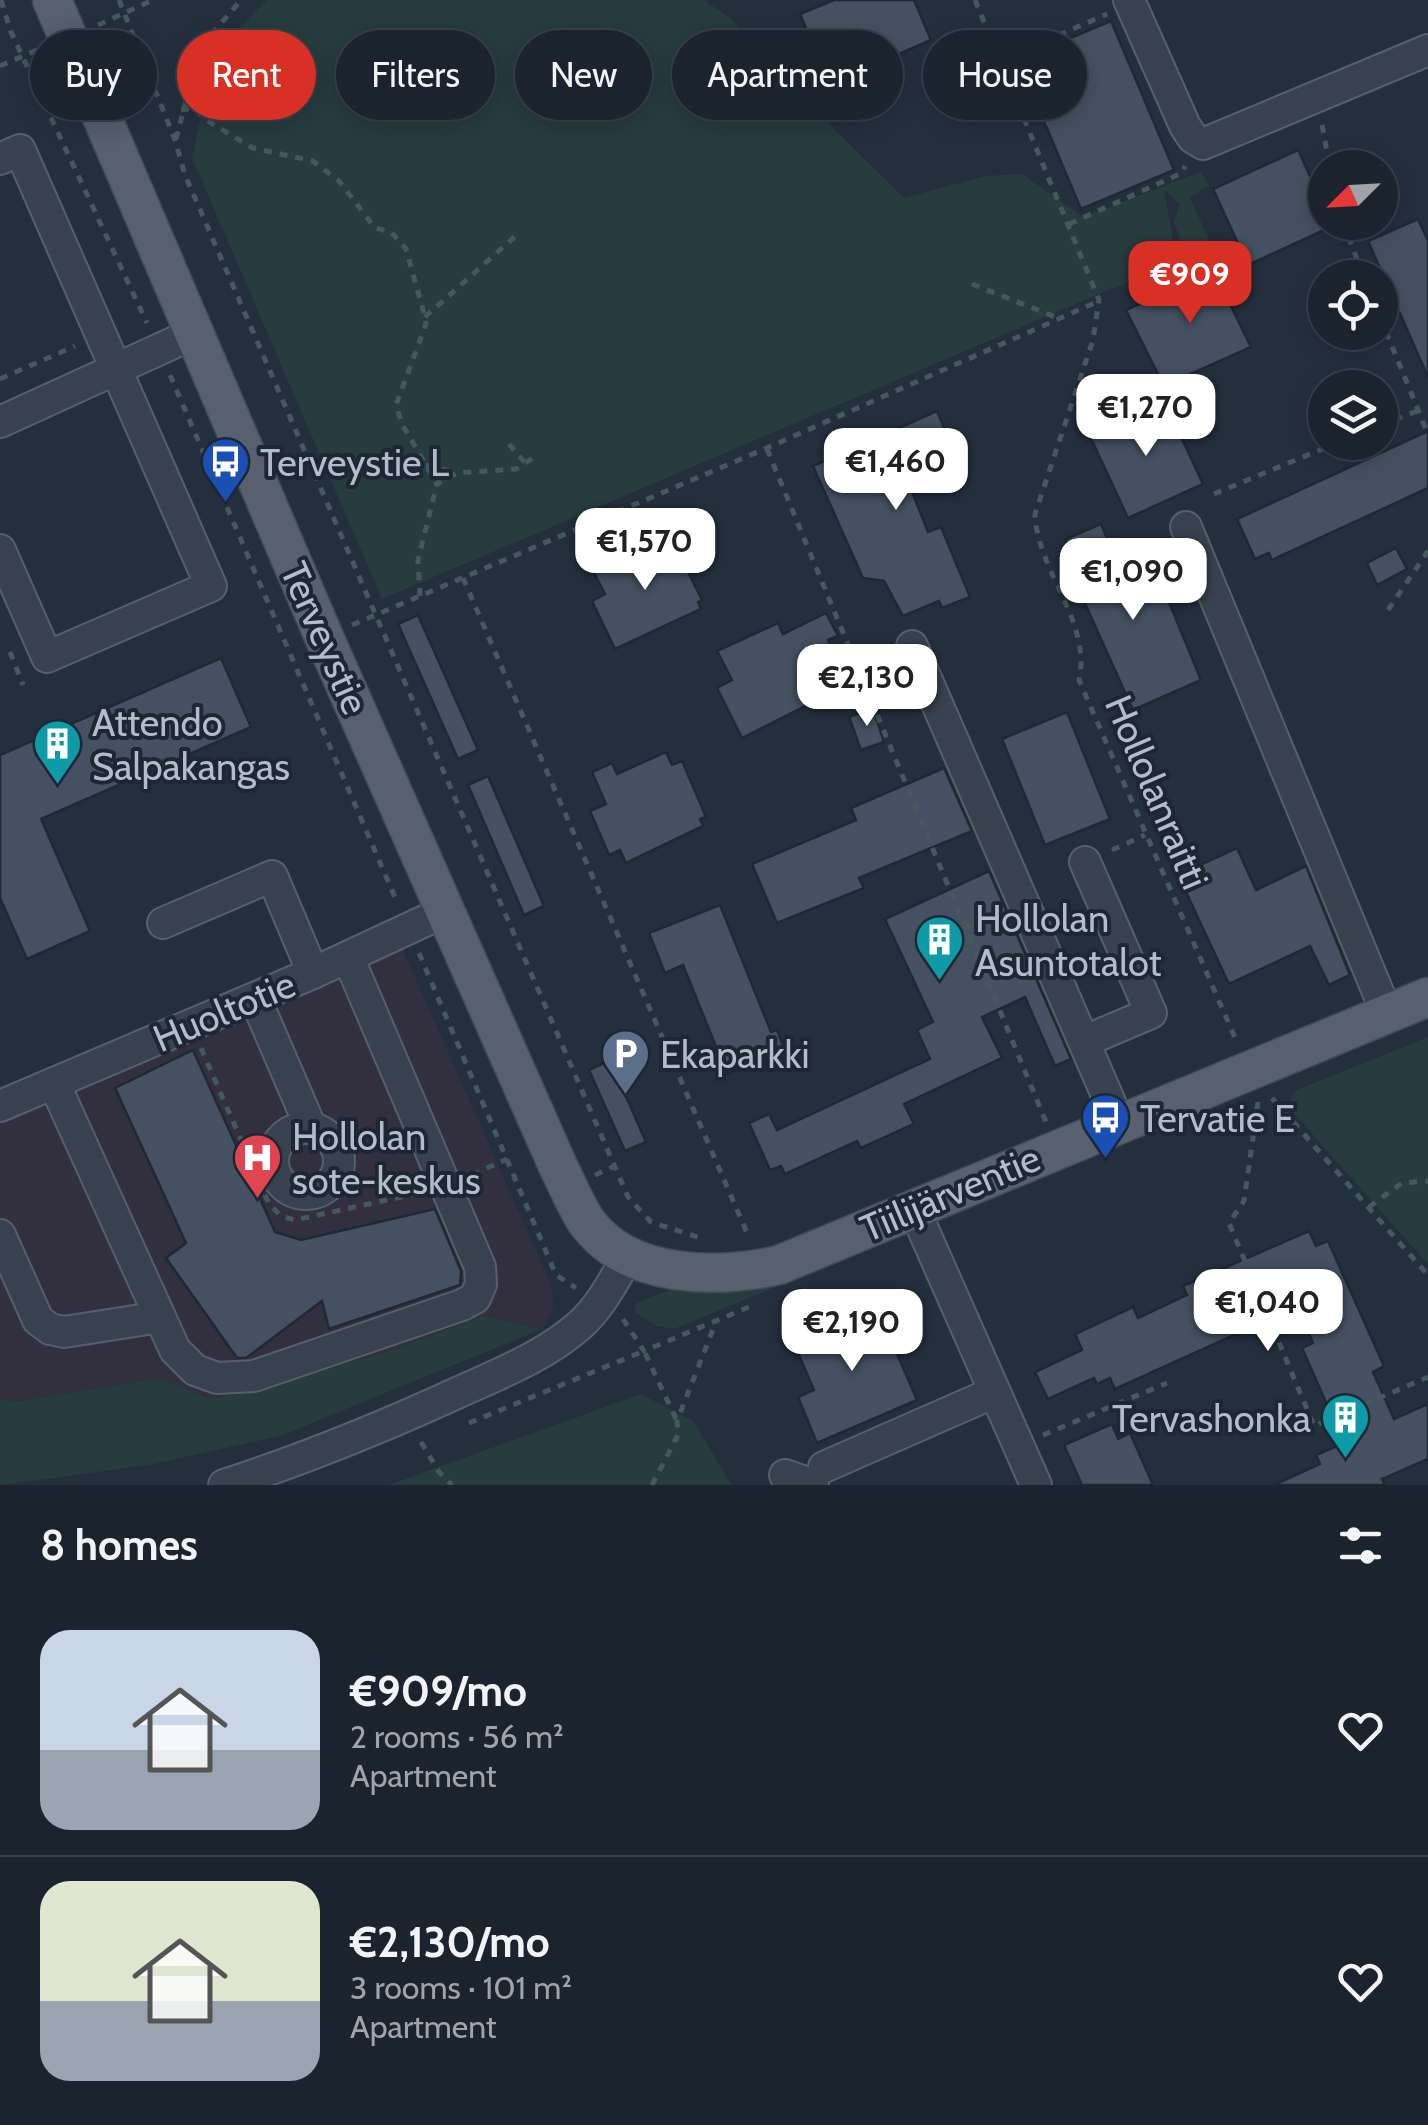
<!DOCTYPE html>
<html lang="en">
<head>
<meta charset="utf-8">
<style>
	:root { --surface:#1b232e; --page:#282f3a; --text:#f1f3f6; --muted:#a0a4aa; --line:#39404a; --accent:#d93025 }
	body { margin:0; font-family:Cabin,sans-serif; background:var(--page); color:var(--text); height:100vh; display:flex; flex-direction:column; font-size:38px; white-space:nowrap }
	* { box-sizing:border-box; margin:0 }
	p { font-size:32px; color:var(--muted) }
	.icon { flex:none; width:55px; height:55px; fill:none; stroke:currentColor; stroke-width:2; stroke-linecap:round; stroke-linejoin:round }
	.map { position:relative; height:1485px; overflow:hidden }
	.side { display:flex; flex-direction:column; background:var(--surface); flex:1 }
	.side>* { flex:none }
	.hud { position:absolute; left:30px; top:30px; width:1370px; height:90px; display:flex; gap:20px }
	.needle { width:65px; rotate:246deg }
	.buttons { position:absolute; left:1308px; top:150px; display:grid; gap:20px }
	.buttons a { display:grid; place-items:center; width:90px; height:90px; border-radius:50%; background:var(--surface); box-shadow:0 5px 25px #0003,0 0 0 2px var(--line); font-size:50px }
	.price { position:absolute; translate:-50% -85px; padding:0 22px; border-radius:20px; background:#fff; color:#222; font-size:32px; line-height:65px; filter:drop-shadow(0 2px 5px #0008) }
	.price::after { content:''; position:absolute; left:50%; top:60px; width:30px; height:22px; margin-left:-15px; background:inherit; clip-path:polygon(0 0,100% 0,50% 100%) }
	.price.selected { background:var(--accent); color:#fff }
	ul { padding:0; list-style:none }
	li { display:flex; align-items:center; gap:30px; height:250px; padding:0 40px }
	li+li { border-top:2px solid var(--line) }
	li span { display:grid; place-items:center; flex:none; width:280px; height:200px; border-radius:30px; color:#555 }
	li>.icon { margin-inline-start:auto }
	span .icon { width:120px; height:120px; fill:#fffc; stroke-width:1 }
	li b { font-size:42px }
	h2 { display:flex; justify-content:space-between; align-items:center; height:120px; padding:0 40px; font-size:42px }
	.chip { padding:0 35px; border-radius:45px; background:var(--surface); box-shadow:0 5px 25px #0003,0 0 0 2px var(--line); font-size:35px; line-height:90px }
	.chip.selected { background:var(--accent); color:#fff }
	.map>svg:first-child { display:block }
	.medical { fill:#32303f }
	.green { fill:#263c3f }
	.building { fill:#455162; stroke:#1f2835; stroke-width:2.5 }
	.lines { fill:none; stroke-linecap:round; stroke-linejoin:round }
	.minor-casing { stroke:#565f6c; stroke-width:34 }
	.major-casing { stroke:#414a57; stroke-width:41 }
	.path { stroke:#44595c; stroke-width:5; stroke-dasharray:8 8; stroke-linecap:butt }
	.minor { stroke:#38414e; stroke-width:30 }
	.major { stroke:#56606e; stroke-width:38 }
	.labels { text-anchor:middle; dominant-baseline:central; stroke-width:8; stroke-linejoin:round; paint-order:stroke }
	.poi-label { font-size:38px; fill:#b4bcc9; stroke:#1d2633; text-anchor:start }
	.street-label { font-size:38px; fill:#b4bcc9; stroke:#1d2633 }
</style>
</head>
<body>
<div class="map">
<svg width="1428" height="1485" viewBox="0 0 1428 1485">
	<rect width="100%" height="100%" fill="#242f3e"/>
	<path class="medical" d="M401,946l150,339 3,20 -12,24 -60,-13 -86,33 -185,50 -50,-21 -141,23 -20,-1v-285z"/>
	<g class="green">
		<path d="M267,0h437l26,18 107,114 67,66 81,-22 37,-2 61,43 118,-45 8,14 -19,11 27,62 -26,13 -17,-50 6,-18 -16,-14 14,76 -72,25 -724,308 -190,-441 13,-61 21,-56z"/>
		<path d="M1428,1037v227l-137,-154v-13l6,-7z"/>
		<path d="M877,1238l2,6 -205,85 -17,-3 -22,-14v-8l34,-14z"/>
		<path d="M482,1316l60,13 -262,107 -131,29 -149,20v-85l20,1 141,-23 50,21 180,-48z"/>
		<path d="M641,1394l52,27 39,64h-343z"/>
	</g>
	<g class="building">
		<path d="M834,0h80l17,40 -55,24 5,11 -19,8 9,21 -28,12 -43,-102z"/>
		<path d="M1111,21l63,149 -93,39 -63,-149z"/>
		<path d="M1298,150l27,58v14h7l1,4 -85,39 -35,-76z"/>
		<path d="M1418,219l10,22v136l-60,-136z"/>
		<path d="M1223,265l11,24 -9,5 26,53 -87,39 -38,-76z"/>
		<path d="M1164,400l39,84 -75,34 -39,-84z"/>
		<path d="M937,411l22,52 -50,21 19,48 13,-5 29,70 -28,11 -3,-7 -36,15 -19,-35 -21,-3 -50,-112z"/>
		<path d="M1428,431v57l-156,72 -3,-7 -14,6 -18,-40z"/>
		<path d="M1101,524l24,57 30,-13 46,112 -68,30 -50,-111 7,-3 -24,-57z"/>
		<path d="M661,538l6,11 8,-3 27,54 -4,2 3,7 -86,40 -23,-48 13,-7 -12,-23z"/>
		<path d="M1396,548l11,21 -30,16 -10,-22z"/>
		<path d="M826,613l12,23 -10,4 5,11 -21,11 17,32 -87,44 -25,-50 15,-8 -15,-29 61,-28 5,11z"/>
		<path d="M418,615l60,135 -20,9 -60,-135z"/>
		<path d="M221,658l30,69 -210,92 49,112 -63,28 -27,-61v-143z"/>
		<path d="M873,708l11,34 -23,8 -12,-33z"/>
		<path d="M1067,712l43,107 -65,26 -43,-106z"/>
		<path d="M666,752l6,13 10,-4 24,56 -6,2 3,7 -77,37 -6,-13 -11,5 -19,-44 16,-7 -14,-32 20,-9 5,11z"/>
		<path d="M944,768l28,63 -113,47 5,10 -87,35 -25,-59 104,-44 -5,-12z"/>
		<path d="M488,776l56,130 -20,9 -56,-130z"/>
		<path d="M1237,848l19,42 50,-24 44,109 -21,10 -19,-39 -81,38 -51,-109z"/>
		<path d="M989,871l82,188 -16,7 -30,-69 -43,20 20,41 -98,46 10,20 -53,24 -4,-7 -72,33 -4,-8 -11,4 -21,-47 20,-9 8,16 153,-71 -13,-29 16,-8 -48,-103z"/>
		<path d="M720,905l51,127 6,-2 8,21 -58,23 -44,-109 -18,8 -16,-40z"/>
		<path d="M193,1050l82,182 26,8 134,-31 26,62 -1,14 -131,44 -7,-28 -76,57h-9l-71,-100 20,-15 -71,-155z"/>
		<path d="M610,1060l36,82 -21,9 -36,-81z"/>
		<path d="M1309,1231l7,15 12,-5 56,125 -11,6 21,47 34,-15v55l-46,20 3,6h-111l46,-21 -4,-9 28,-12 -42,-95 11,-5 -22,-49 -56,26 6,12 -126,57 -5,-11 -13,6 -3,-6 -46,21 -13,-27 47,-22 -7,-16 58,-27 5,11 49,-23 -4,-9z"/>
		<path d="M876,1305l41,95 -100,43 -19,-46 16,-7 -21,-49z"/>
		<path d="M1112,1424l6,15 12,-6 23,52h-71l-18,-40z"/>
	</g>
	<g class="lines">
		<defs>
			<g id="minor">
				<path d="M1129,0l56,126 8,12 10,6 225,-94"/>
				<path d="M0,159l20,-9 191,436 -164,71 -47,-107"/>
				<path d="M0,422l195,-89"/>
				<path d="M1186,527l201,487"/>
				<path d="M912,646l207,477"/>
				<path d="M1085,862l66,151 -66,28"/>
				<path d="M163,923l109,-47 41,97"/>
				<path d="M255,998l56,130"/>
				<path d="M54,1083l121,267 20,20 22,8 37,-2 208,-71 13,-7 6,-14 -1,-17 -132,-310"/>
				<path d="M0,1106l313,-133 133,-62"/>
				<circle cx="306" cy="1161" r="33"/>
				<path d="M914,1209l122,276"/>
				<path d="M0,1235l38,85 12,9 14,3 96,-15"/>
				<path d="M824,1467l171,-75"/>
				<path d="M785,1475l28,10"/>
				<path d="M224,1485c80,-26 159,-58 235,-93 42,-19 86,-36 121,-67 21,-19 34,-45 48,-69"/>
			</g>
			<path id="major" d="M52,0l272,637 234,529c9,18 17,38 28,55 41,58 131,58 193,44l649,-268"/>
		</defs>
		<use href="#minor" class="minor-casing"/>
		<use href="#major" class="major-casing"/>
		<g class="path">
			<path d="M1,0l10,32 136,291"/>
			<path d="M119,0l56,140 10,35 443,1022 23,25 49,16"/>
			<path d="M975,0l124,300 -6,40 -58,174c2,57 57,108 44,166l157,360"/>
			<path d="M98,25l55,-25"/>
			<path d="M1000,61l107,-47"/>
			<path d="M0,66l39,-17"/>
			<path d="M181,110l13,-2 12,12 47,28 60,13 26,20 36,47 16,4 15,17 19,68 1,7 -30,81 6,19 35,60 20,-11 59,-4 20,-13"/>
			<path d="M1322,125l8,43"/>
			<path d="M176,139l24,-91 41,-48"/>
			<path d="M1343,222l21,56"/>
			<path d="M1069,224l113,-51 3,-7"/>
			<path d="M972,284l86,34"/>
			<path d="M425,317l95,-85"/>
			<path d="M1380,317l48,117"/>
			<path d="M170,375l227,527"/>
			<path d="M0,379l75,-33"/>
			<path d="M1380,426l37,-15"/>
			<path d="M509,444l17,20"/>
			<path d="M767,449l279,673"/>
			<path d="M426,465l28,7"/>
			<path d="M1214,494l125,-52"/>
			<path d="M463,578l285,657"/>
			<path d="M420,596l-2,-36 19,-76"/>
			<path d="M1388,610l40,-59"/>
			<path d="M352,625l415,-177 332,-147"/>
			<path d="M10,652l13,33"/>
			<path d="M1112,850l33,-15"/>
			<path d="M965,928l34,-14"/>
			<path d="M419,953l137,322 20,13"/>
			<path d="M201,1048l68,156 12,12 14,4 124,-27"/>
			<path d="M1272,1098l156,177"/>
			<path d="M1258,1102l-14,99 -15,22 85,203 114,-49"/>
			<path d="M472,1175l35,-16"/>
			<path d="M595,1175l20,-9"/>
			<path d="M1369,1207l33,-24 26,-2"/>
			<path d="M623,1319l21,32 112,-47"/>
			<path d="M469,1423l175,-72 33,70"/>
			<path d="M1043,1435l124,-52"/>
			<path d="M421,1442l18,30 13,13"/>
			<path d="M652,1485l26,-50 -1,-14 39,-99"/>
		</g>
		<use href="#minor" class="minor"/>
		<use href="#major" class="major"/>
	</g>
	<defs>
		<symbol id="bus-pin" viewBox="-11 -11 22 30"><path d="M0 17L-7.5 6A9.5 9.5 0 1 1 7.5 6Z" fill="#1a4fb4" stroke="#1d2633"/><path d="M-5-6H5V4H4V6H2V4H-2V6H-4V4H-5ZM-3.5-4V0h7V-4ZM-3.5 1.2v1.5H-2V1.2ZM2 1.2v1.5H3.5V1.2Z" fill="#fff"/></symbol>
		<symbol id="building-pin" viewBox="-11 -11 22 30"><path d="M0 17L-7.5 6A9.5 9.5 0 1 1 7.5 6Z" fill="#0f9aa8" stroke="#1d2633"/><path d="M-4-6H4V6H1V3H-1V6H-4ZM-2.5-4.3h1.7v1.8h-1.7ZM.8-4.3h1.7v1.8H.8ZM-2.5-1h1.7V.8h-1.7ZM.8-1h1.7V.8H.8Z" fill="#fff"/></symbol>
		<symbol id="parking-pin" viewBox="-11 -11 22 30"><path d="M0 17L-7.5 6A9.5 9.5 0 1 1 7.5 6Z" fill="#5c6f8a" stroke="#1d2633"/><path d="M-3.5-5.5H1a3.5 3.5 0 0 1 0 7H-1V5.5H-3.5ZM-1-3.4V-.6H.8a1.4 1.4 0 0 0 0-2.8Z" fill="#fff"/></symbol>
		<symbol id="hospital-pin" viewBox="-11 -11 22 30"><path d="M0 17L-7.5 6A9.5 9.5 0 1 1 7.5 6Z" fill="#e0444e" stroke="#1d2633"/><path d="M-5-5h3v3.5h4V-5h3V5h-3V1.5h-4V5h-3Z" fill="#fff"/></symbol>
	</defs>
	<g fill-rule="evenodd">
		<use href="#bus-pin" x="198" y="434" width="55" height="75"/>
		<use href="#building-pin" x="30" y="716" width="55" height="75"/>
		<use href="#building-pin" x="912" y="912" width="55" height="75"/>
		<use href="#parking-pin" x="598" y="1026" width="55" height="75"/>
		<use href="#bus-pin" x="1078" y="1090" width="55" height="75"/>
		<use href="#hospital-pin" x="230" y="1130" width="55" height="75"/>
		<use href="#building-pin" x="1318" y="1390" width="55" height="75"/>
	</g>
	<g class="labels">
		<g class="poi-label">
			<text x="260" y="462">Terveystie L</text>
			<text x="92" y="722">Attendo<tspan x="92" dy="44">Salpakangas</tspan></text>
			<text x="975" y="918">Hollolan<tspan x="975" dy="44">Asuntotalot</tspan></text>
			<text x="660" y="1054">Ekaparkki</text>
			<text x="1140" y="1118">Tervatie E</text>
			<text x="292" y="1136">Hollolan<tspan x="292" dy="44">sote-keskus</tspan></text>
			<text x="1311" y="1418" text-anchor="end">Tervashonka</text>
		</g>
		<g class="street-label">
			<text transform="translate(325 638) rotate(66)">Terveystie</text>
			<text transform="translate(1157 792) rotate(67)">Hollolanraitti</text>
			<text transform="translate(224 1011) rotate(-23)">Huoltotie</text>
			<text transform="translate(950 1193) rotate(-23)">Tiilijärventie</text>
		</g>
	</g>
</svg>
<div class="buttons">
<a><svg class="needle" viewBox="-14 -14 28 28"><path d="M0-13l5 13h-10z" fill="#e53935"/><path d="M0 13l5-13h-10z" fill="#a0a4aa"/></svg></a>
<a><svg class="icon" aria-label="locate" viewBox="0 0 24 24"><circle cx="12" cy="12" r="6"/><path d="M12 2v4M12 18v4M2 12h4M18 12h4"/></svg></a>
<a><svg class="icon" aria-label="layers" viewBox="0 0 24 24"><path d="M12 4l9 5-9 5-9-5zM3 14l9 5 9-5"/></svg></a>
</div>
<b class="price selected" style="left:1190px;top:326px">€909</b>
<b class="price" style="left:1146px;top:459px">€1,270</b>
<b class="price" style="left:896px;top:513px">€1,460</b>
<b class="price" style="left:645px;top:593px">€1,570</b>
<b class="price" style="left:1133px;top:623px">€1,090</b>
<b class="price" style="left:867px;top:729px">€2,130</b>
<b class="price" style="left:1268px;top:1354px">€1,040</b>
<b class="price" style="left:852px;top:1374px">€2,190</b>
<div class="hud">
<a class="chip">Buy</a>
<a class="chip selected">Rent</a>
<a class="chip">Filters</a>
<a class="chip">New</a>
<a class="chip">Apartment</a>
<a class="chip">House</a>
</div>
</div>
<section class="side">
<h2>8 homes<svg class="icon" aria-label="filters" viewBox="0 0 24 24"><path d="M4 7h16M4 17h16"/><circle cx="9" cy="7" r="2"/><circle cx="15" cy="17" r="2"/></svg></h2>
<ul>
<li><span style="background:linear-gradient(#c9d6e8 60%,#9aa5b1 0)"><svg class="icon" aria-label="home" viewBox="0 0 24 24"><path d="M3 11l9-7 9 7M6 9v11h12V9"/></svg></span><div><b>€909/mo</b><p>2 rooms · 56 m²</p><p>Apartment</p></div><svg class="icon" aria-label="heart" viewBox="0 0 24 24"><path d="M12 20l-8-8c-3-5 5-10 8-4 3-6 11-1 8 4z"/></svg></li>
<li><span style="background:linear-gradient(#dfe7d0 60%,#9aa5b1 0)"><svg class="icon" aria-label="home" viewBox="0 0 24 24"><path d="M3 11l9-7 9 7M6 9v11h12V9"/></svg></span><div><b>€2,130/mo</b><p>3 rooms · 101 m²</p><p>Apartment</p></div><svg class="icon" aria-label="heart" viewBox="0 0 24 24"><path d="M12 20l-8-8c-3-5 5-10 8-4 3-6 11-1 8 4z"/></svg></li>
</ul>
</section>
</body>
</html>
